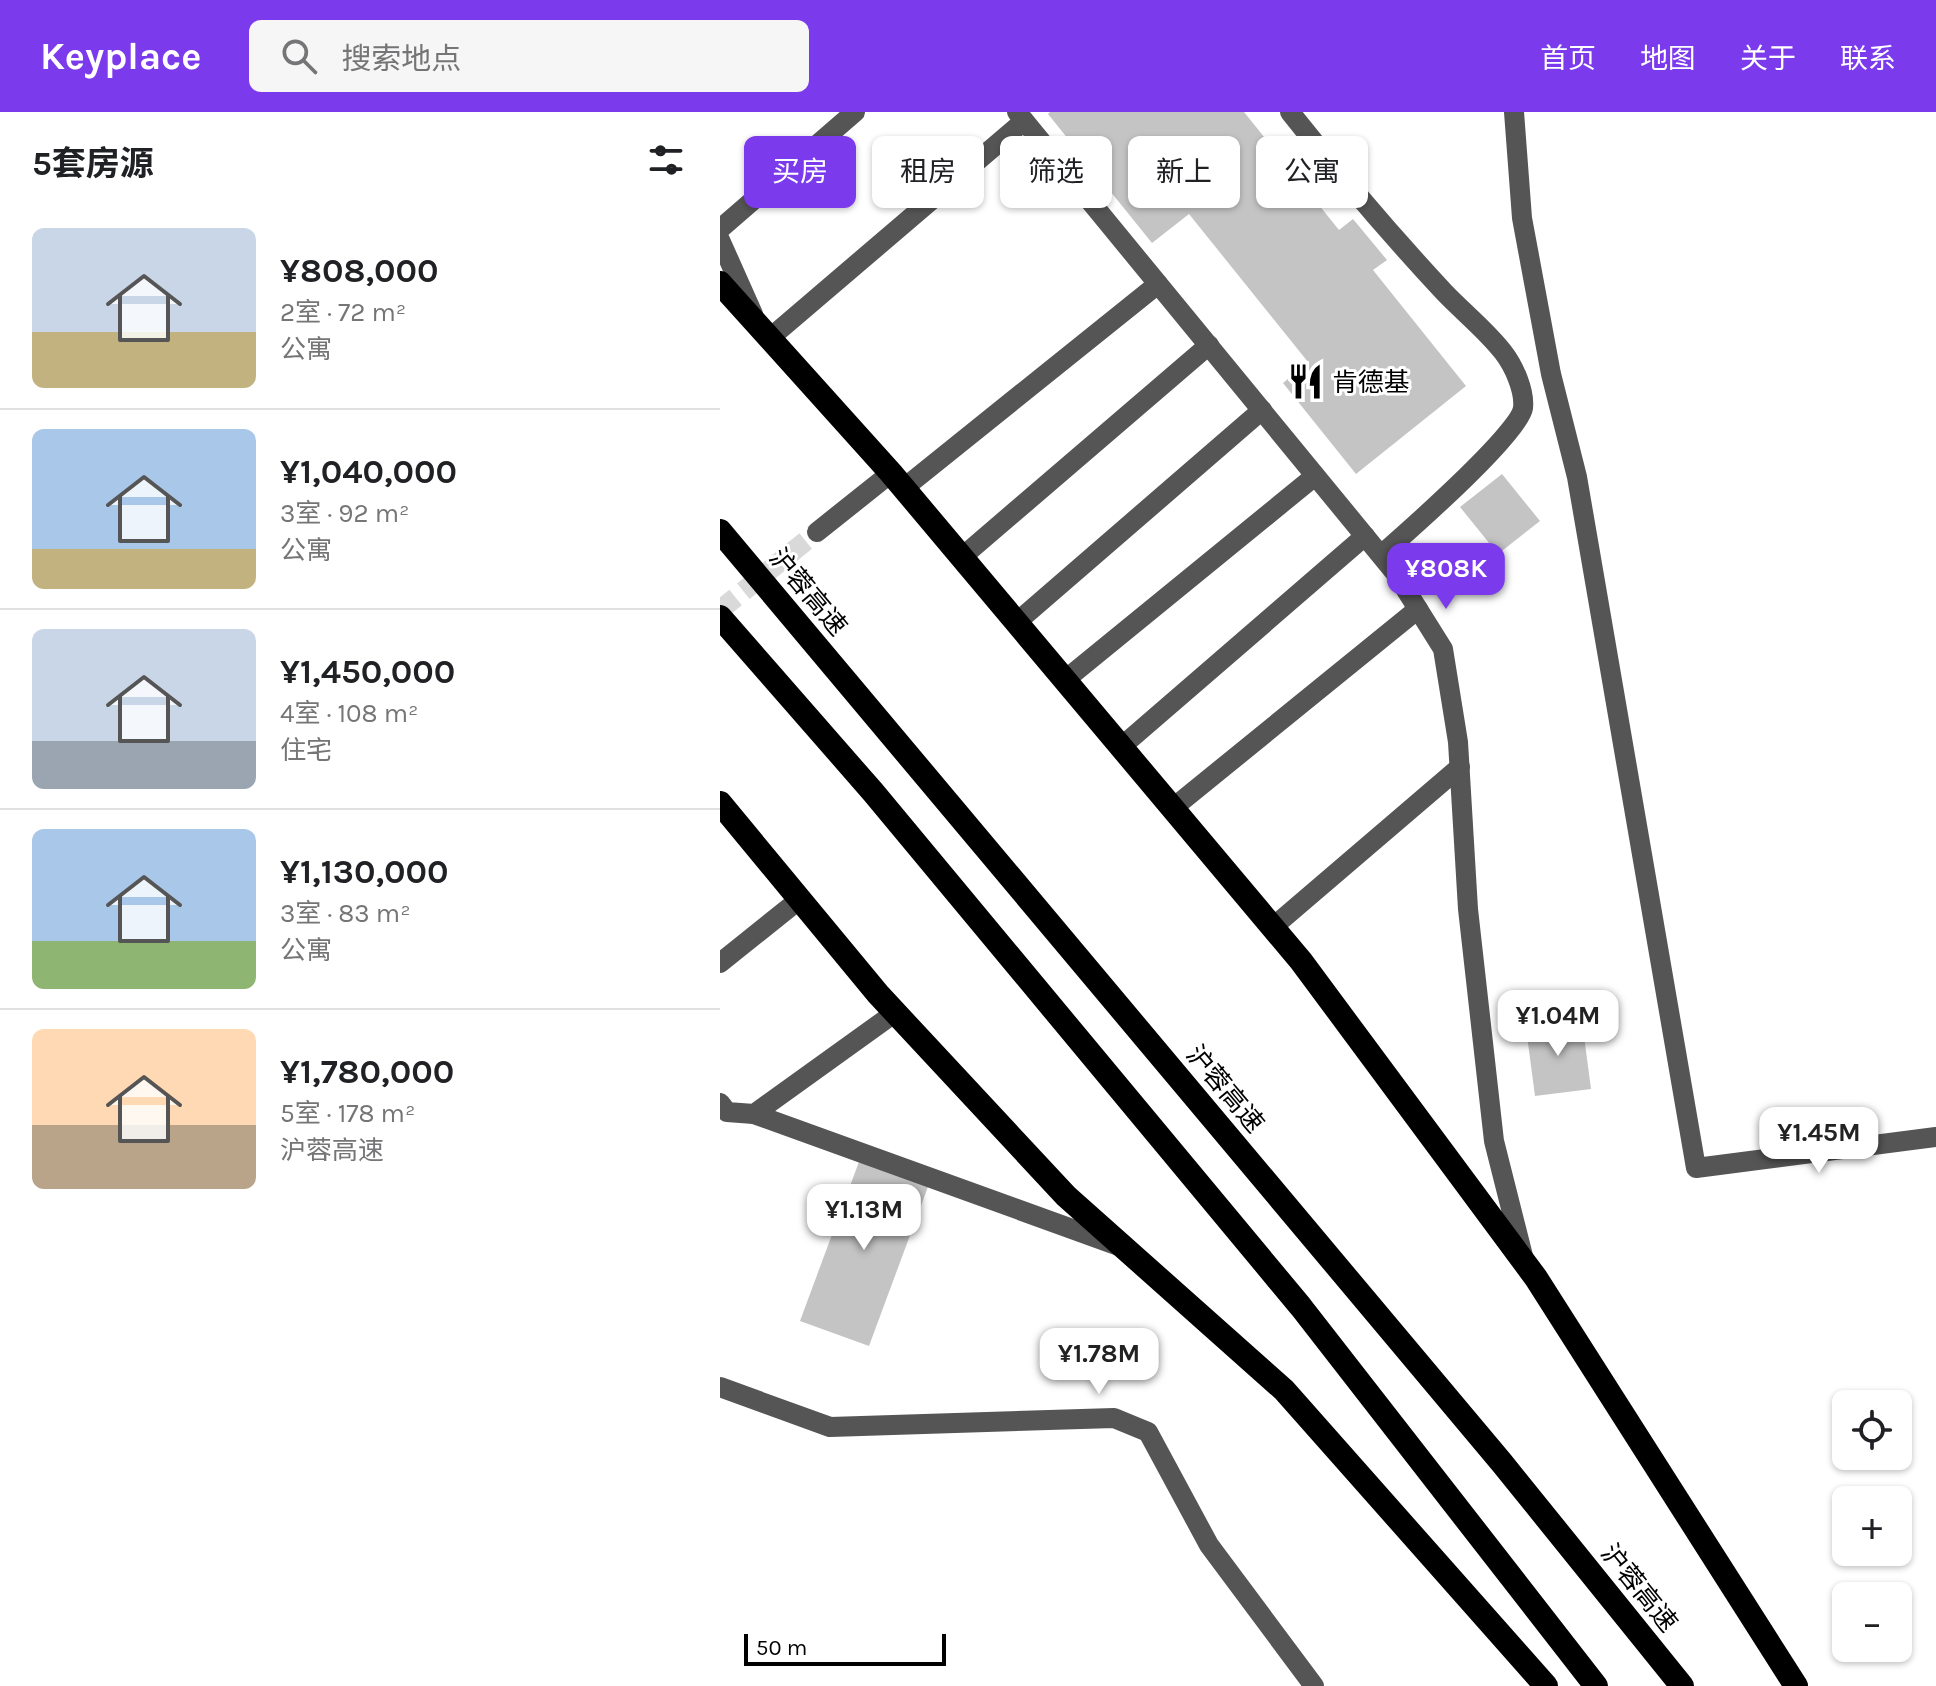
<!DOCTYPE html>
<html lang="zh">
<head>
<meta charset="utf-8">
<style>
	:root { --surface:#fff; --page:#f6f6f6; --text:#202124; --muted:#757577; --line:#e0e0e0; --accent:#7c3aed }
	body { margin:0; font-family:Karla,"Noto Sans SC",sans-serif; background:var(--page); color:var(--text); height:100vh; display:flex; flex-direction:column; font-size:30px; white-space:nowrap }
	* { box-sizing:border-box; margin:0 }
	p { font-size:26px; color:var(--muted) }
	.icon { flex:none; width:44px; height:44px; fill:none; stroke:currentColor; stroke-width:2; stroke-linecap:round; stroke-linejoin:round }
	.map { position:relative; flex:1; overflow:hidden }
	.sheet { display:flex; flex-direction:column; background:var(--surface); width:720px }
	.sheet>* { flex:none }
	.hud { position:absolute; left:24px; top:24px; width:760px; height:72px; display:flex; gap:16px }
	.controls { position:absolute; left:1112px; top:1278px; display:grid; gap:16px }
	.controls a { display:grid; place-items:center; width:80px; height:80px; border-radius:12px; background:var(--surface); box-shadow:0 2px 6px #0004; font-size:40px }
	.scale { position:absolute; left:24px; bottom:20px; width:202px; box-sizing:border-box; padding-left:8px; border:4px solid #000; border-top:0; font-size:22px; line-height:28px; white-space:nowrap; color:#000; -webkit-text-stroke:6px #fff; paint-order:stroke }
	.price { position:absolute; translate:-50% -68px; padding:0 18px; border-radius:16px; background:#fff; color:#222; font-size:26px; line-height:52px; filter:drop-shadow(0 2px 4px #0008) }
	.price::after { content:''; position:absolute; left:50%; top:48px; width:24px; height:18px; margin-left:-12px; background:inherit; clip-path:polygon(0 0,100% 0,50% 100%) }
	.price.on { background:var(--accent); color:#fff }
	ul { padding:0; list-style:none }
	li { display:flex; align-items:center; gap:24px; height:200px; padding:0 32px }
	li+li { border-top:2px solid var(--line) }
	li span { display:grid; place-items:center; flex:none; width:224px; height:160px; border-radius:12px; color:#555 }
	li>.icon { margin-inline-start:auto }
	span .icon { width:96px; height:96px; fill:#fffc; stroke-width:1 }
	li b { font-size:34px }
	h2 { display:flex; justify-content:space-between; align-items:center; height:96px; padding:0 32px; font-size:34px }
	.tag { padding:0 28px; border-radius:12px; background:var(--surface); box-shadow:0 2px 6px #0004; font-size:28px; line-height:72px }
	.tag.on { background:var(--accent); color:#fff }
	header { display:flex; align-items:center; gap:48px; box-sizing:border-box; height:112px; padding:0 40px; background:var(--accent); color:#fff }
	header strong { font-size:38px }
	nav { display:flex; gap:44px; margin-inline-start:auto; font-size:28px }
	.search { width:560px; height:72px; background:var(--page); display:flex; align-items:center; gap:20px; box-sizing:border-box; padding:0 28px; border-radius:12px; color:var(--muted); font-size:30px }
	main { display:flex; flex:1; min-height:0 }
	.map>svg:first-child { display:block }
	.building { fill:#c4c4c4 }
	.lines { fill:none; stroke-linecap:round; stroke-linejoin:round }
	.minor-tunnel { stroke:#d9d9d9; stroke-width:20; stroke-dasharray:20 10; stroke-linecap:butt }
	.minor { stroke:#555; stroke-width:20 }
	.highway { stroke:#000; stroke-width:24 }
	.labels { text-anchor:middle; dominant-baseline:central; stroke-width:6; stroke-linejoin:round; paint-order:stroke }
	.poi-label { font-size:26px; fill:#000; stroke:#fff; text-anchor:start }
	.street-label { font-size:26px; fill:#000; stroke:#fff }
</style>
</head>
<body>
<header>
<strong>Keyplace</strong>
<div class="search"><svg class="icon" aria-label="search" viewBox="0 0 24 24"><circle cx="10" cy="10" r="6"/><path d="M15 15l6 6"/></svg>搜索地点</div>
<nav><a>首页</a><a>地图</a><a>关于</a><a>联系</a></nav>
</header>
<main>
<section class="sheet">
<h2>5套房源<svg class="icon" aria-label="filters" viewBox="0 0 24 24"><path d="M4 7h16M4 17h16"/><circle cx="9" cy="7" r="2"/><circle cx="15" cy="17" r="2"/></svg></h2>
<ul>
<li><span style="background:linear-gradient(#c9d6e8 65%,#c2b280 0)"><svg class="icon" aria-label="home" viewBox="0 0 24 24"><path d="M3 11l9-7 9 7M6 9v11h12V9"/></svg></span><div><b>¥808,000</b><p>2室 · 72 m²</p><p>公寓</p></div></li>
<li><span style="background:linear-gradient(#a9c7e8 75%,#c2b280 0)"><svg class="icon" aria-label="home" viewBox="0 0 24 24"><path d="M3 11l9-7 9 7M6 9v11h12V9"/></svg></span><div><b>¥1,040,000</b><p>3室 · 92 m²</p><p>公寓</p></div></li>
<li><span style="background:linear-gradient(#c9d6e8 70%,#9aa5b1 0)"><svg class="icon" aria-label="home" viewBox="0 0 24 24"><path d="M3 11l9-7 9 7M6 9v11h12V9"/></svg></span><div><b>¥1,450,000</b><p>4室 · 108 m²</p><p>住宅</p></div></li>
<li><span style="background:linear-gradient(#a9c7e8 70%,#8fb573 0)"><svg class="icon" aria-label="home" viewBox="0 0 24 24"><path d="M3 11l9-7 9 7M6 9v11h12V9"/></svg></span><div><b>¥1,130,000</b><p>3室 · 83 m²</p><p>公寓</p></div></li>
<li><span style="background:linear-gradient(#ffd9b3 60%,#b9a48a 0)"><svg class="icon" aria-label="home" viewBox="0 0 24 24"><path d="M3 11l9-7 9 7M6 9v11h12V9"/></svg></span><div><b>¥1,780,000</b><p>5室 · 178 m²</p><p>沪蓉高速</p></div></li>
</ul>
</section>
<div class="map">
<svg width="1216" height="1574" viewBox="0 0 1216 1574">
	<rect width="100%" height="100%" fill="#fff"/>
	<g class="building">
		<path d="M330,0h194l95,118 14,-11 34,41 -14,10 93,116 -110,88 -73,-91 25,-21 -119,-148 -37,29 -104,-129z"/>
		<path d="M782,362l38,47 -42,33 -38,-47z"/>
		<path d="M862,909l9,68 -56,7 -9,-68z"/>
		<path d="M140,1047l69,25 -60,162 -69,-25z"/>
	</g>
	<g class="lines">
		<path class="minor-tunnel" d="M0,498l97,-78"/>
		<g class="minor">
			<path d="M297,0l379,462 47,75 15,93 10,167 26,232 29,115"/>
			<path d="M570,0c49,62 100,122 154,180 19,20 42,38 59,60 11,14 22,39 20,56 -3,25 -118,126 -142,147"/>
			<path d="M794,0l8,106 29,156 26,103 119,691 240,-31"/>
			<path d="M0,117l135,-117"/>
			<path d="M0,128l33,74"/>
			<path d="M50,226l254,-217"/>
			<path d="M184,376l254,-204"/>
			<path d="M97,420l74,-59"/>
			<path d="M242,445l247,-212"/>
			<path d="M297,510l245,-212"/>
			<path d="M345,568l250,-204"/>
			<path d="M401,635l244,-211"/>
			<path d="M453,696l245,-199"/>
			<path d="M553,815l187,-160"/>
			<path d="M0,851l80,-64"/>
			<path d="M0,991l7,9 27,2 142,-102"/>
			<path d="M34,1002l365,132"/>
			<path d="M0,1275l110,40 284,-9 34,14 61,113 105,141"/>
		</g>
		<g class="highway">
			<path d="M0,171l171,190 410,488 235,317 260,408"/>
			<path d="M0,419l782,932 180,223"/>
			<path d="M0,505l153,175 428,515 295,379"/>
			<path d="M0,691l158,191 188,202 218,194 262,296"/>
		</g>
	</g>
	<defs>
		<symbol id="restaurant-bare" viewBox="-9 -9 18 18"><path d="M-5-6h1v4h1v-4h1v4h1v-4h1v5L-1.5 .5V6h-2V.5L-5-1ZM5-6V6H3V1.5H1.5Q1.5-4 5-6Z" fill="#000" stroke="#fff" stroke-width="2.5" paint-order="stroke"/></symbol>
	</defs>
	<g fill-rule="evenodd">
		<use href="#restaurant-bare" x="560" y="244" width="51" height="51"/>
	</g>
	<g class="labels">
		<g class="poi-label">
			<text x="612" y="270">肯德基</text>
		</g>
		<g class="street-label">
			<text transform="translate(88 480) rotate(50)">沪蓉高速</text>
			<text transform="translate(505 977) rotate(50)">沪蓉高速</text>
			<text transform="translate(919 1476) rotate(51)">沪蓉高速</text>
		</g>
	</g>
</svg>
<div class="controls">
<a><svg class="icon" aria-label="locate" viewBox="0 0 24 24"><circle cx="12" cy="12" r="6"/><path d="M12 2v4M12 18v4M2 12h4M18 12h4"/></svg></a>
<a>+</a>
<a>−</a>
</div>
<div class="scale">50 m</div>
<b class="price on" style="left:726px;top:499px">¥808K</b>
<b class="price" style="left:838px;top:946px">¥1.04M</b>
<b class="price" style="left:1099px;top:1063px">¥1.45M</b>
<b class="price" style="left:144px;top:1140px">¥1.13M</b>
<b class="price" style="left:379px;top:1284px">¥1.78M</b>
<div class="hud">
<a class="tag on">买房</a>
<a class="tag">租房</a>
<a class="tag">筛选</a>
<a class="tag">新上</a>
<a class="tag">公寓</a>
</div>
</div>
</main>
</body>
</html>
